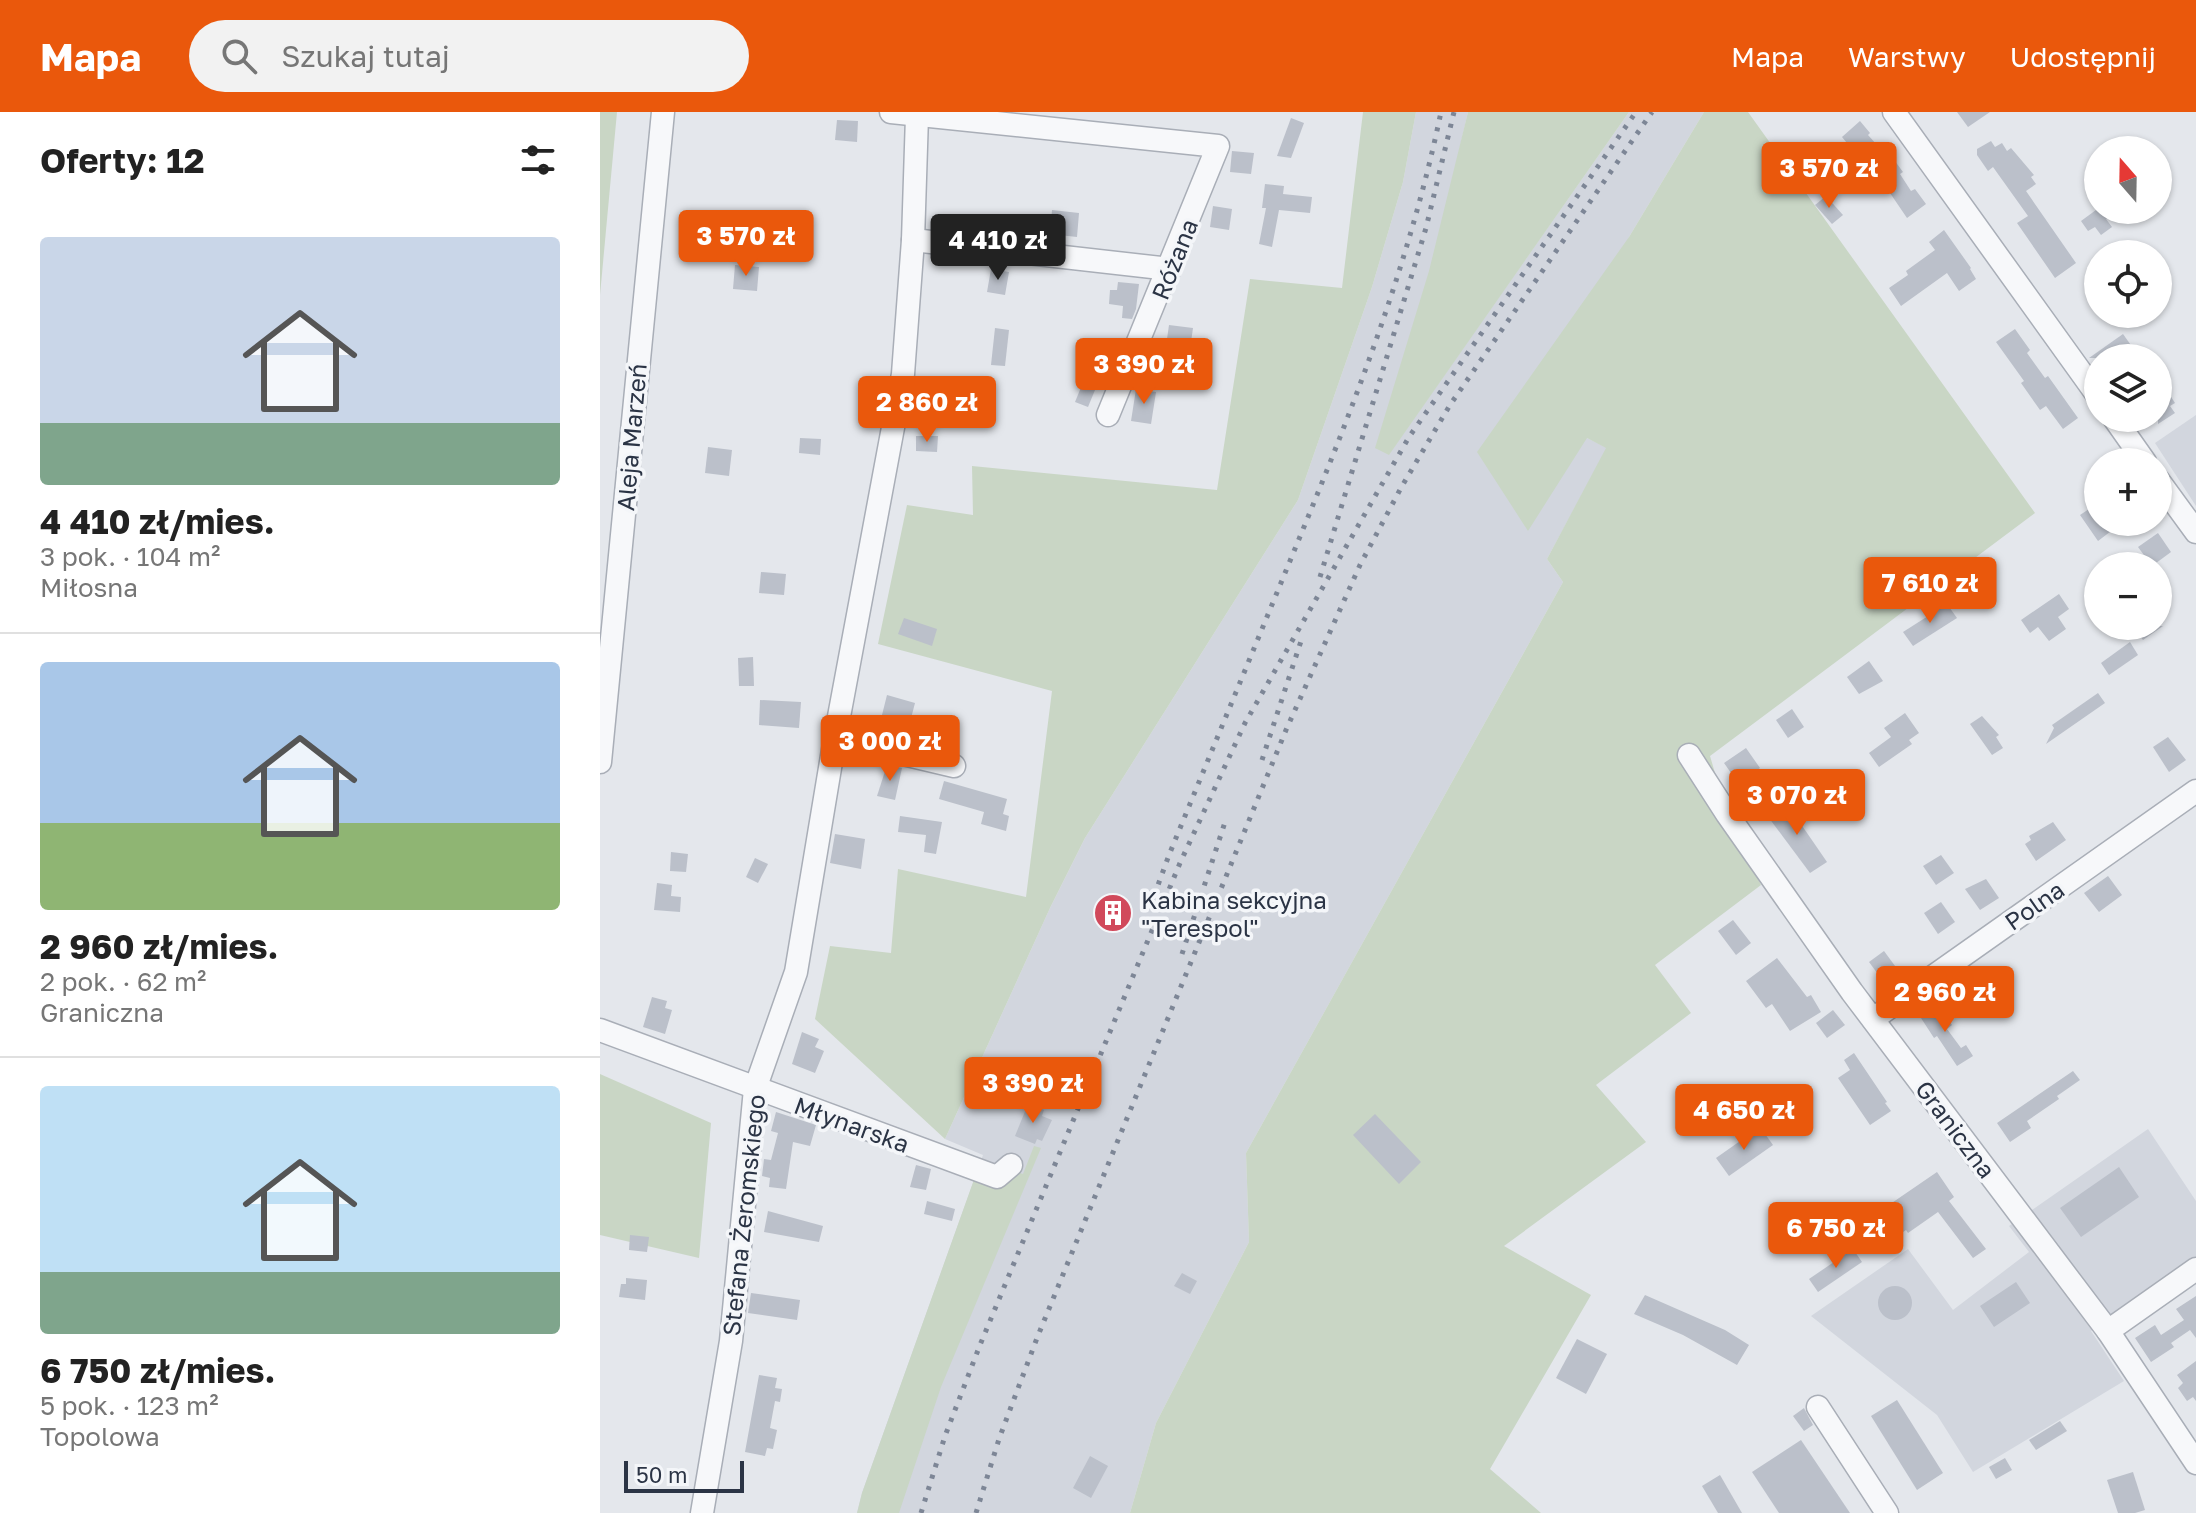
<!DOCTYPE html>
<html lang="pl">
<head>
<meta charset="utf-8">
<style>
	:root { --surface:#fff; --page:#f2f2f2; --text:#222; --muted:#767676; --line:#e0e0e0; --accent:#ea580c }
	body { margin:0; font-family:"Golos Text",sans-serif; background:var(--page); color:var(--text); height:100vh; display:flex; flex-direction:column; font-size:30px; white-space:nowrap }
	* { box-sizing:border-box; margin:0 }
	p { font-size:26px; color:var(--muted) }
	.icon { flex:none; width:44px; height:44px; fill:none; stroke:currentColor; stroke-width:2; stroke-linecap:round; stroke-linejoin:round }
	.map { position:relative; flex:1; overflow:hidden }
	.panel { display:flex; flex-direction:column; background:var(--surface); width:600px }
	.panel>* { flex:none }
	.needle { width:52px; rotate:340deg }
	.tools { position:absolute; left:1484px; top:24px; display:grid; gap:16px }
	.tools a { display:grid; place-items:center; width:88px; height:88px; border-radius:50%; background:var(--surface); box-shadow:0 2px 6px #0004; font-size:40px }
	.scale { position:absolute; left:24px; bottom:20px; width:120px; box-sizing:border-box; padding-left:8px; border:4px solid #2b3445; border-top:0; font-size:22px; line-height:28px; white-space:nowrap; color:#2b3445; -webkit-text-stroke:6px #f4f6f9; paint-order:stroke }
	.price { position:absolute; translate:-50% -68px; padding:0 18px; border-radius:8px; background:var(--accent); color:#fff; font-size:26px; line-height:52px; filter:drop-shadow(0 2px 4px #0008) }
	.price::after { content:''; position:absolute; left:50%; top:48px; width:24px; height:18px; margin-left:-12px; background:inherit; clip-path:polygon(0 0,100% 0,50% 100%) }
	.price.active { background:#222; color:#fff }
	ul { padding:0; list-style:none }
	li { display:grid; align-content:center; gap:16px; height:424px; padding:0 40px }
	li+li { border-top:2px solid var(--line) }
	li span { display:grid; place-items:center; height:248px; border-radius:8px; color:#555 }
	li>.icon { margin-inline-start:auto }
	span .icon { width:144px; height:144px; fill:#fffc; stroke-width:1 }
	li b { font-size:34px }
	h2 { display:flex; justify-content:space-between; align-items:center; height:96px; padding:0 40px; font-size:34px }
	header { display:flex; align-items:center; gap:48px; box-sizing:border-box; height:112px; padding:0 40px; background:var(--accent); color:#fff }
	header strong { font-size:38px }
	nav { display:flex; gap:44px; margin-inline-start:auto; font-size:28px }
	.search { width:560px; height:72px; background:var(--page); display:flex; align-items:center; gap:20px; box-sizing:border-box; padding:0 28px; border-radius:44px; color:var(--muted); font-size:30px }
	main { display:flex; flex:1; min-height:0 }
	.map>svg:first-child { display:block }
	.built { fill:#d2d6de }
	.green { fill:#c9d6c5 }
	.building { fill:#bbc0ca }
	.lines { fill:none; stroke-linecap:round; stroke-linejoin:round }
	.minor-casing { stroke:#a9aeb7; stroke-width:25 }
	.minor { stroke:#f7f8fa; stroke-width:22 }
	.rail { stroke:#7d8696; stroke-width:5; stroke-dasharray:4 8; stroke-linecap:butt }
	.labels { text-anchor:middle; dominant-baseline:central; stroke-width:7; stroke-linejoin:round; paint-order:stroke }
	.street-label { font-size:24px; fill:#2b3445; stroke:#f4f6f9 }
	.poi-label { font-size:24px; fill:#2b3445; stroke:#f4f6f9; text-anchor:start }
</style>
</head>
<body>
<header>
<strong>Mapa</strong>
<div class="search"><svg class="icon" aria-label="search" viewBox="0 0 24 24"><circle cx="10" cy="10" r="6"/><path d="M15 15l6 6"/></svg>Szukaj tutaj</div>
<nav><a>Mapa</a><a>Warstwy</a><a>Udostępnij</a></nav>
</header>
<main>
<section class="panel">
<h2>Oferty: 12<svg class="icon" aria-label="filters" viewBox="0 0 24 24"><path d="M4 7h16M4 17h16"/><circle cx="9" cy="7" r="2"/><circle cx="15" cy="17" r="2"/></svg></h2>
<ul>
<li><span style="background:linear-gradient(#c9d6e8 75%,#7fa58c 0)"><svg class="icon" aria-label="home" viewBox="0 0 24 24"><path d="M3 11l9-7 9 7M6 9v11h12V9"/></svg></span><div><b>4 410 zł/mies.</b><p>3 pok. · 104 m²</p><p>Miłosna</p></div></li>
<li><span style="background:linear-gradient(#a9c7e8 65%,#8fb573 0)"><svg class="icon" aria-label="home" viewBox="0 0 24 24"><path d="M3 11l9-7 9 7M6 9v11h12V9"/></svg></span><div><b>2 960 zł/mies.</b><p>2 pok. · 62 m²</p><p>Graniczna</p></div></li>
<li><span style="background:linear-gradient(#bfe0f5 75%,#7fa58c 0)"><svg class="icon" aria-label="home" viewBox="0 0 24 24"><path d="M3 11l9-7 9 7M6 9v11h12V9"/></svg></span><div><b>6 750 zł/mies.</b><p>5 pok. · 123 m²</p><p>Topolowa</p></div></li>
</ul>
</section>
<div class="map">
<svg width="1596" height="1401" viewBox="0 0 1596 1401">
	<rect width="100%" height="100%" fill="#e4e7ec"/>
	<g class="built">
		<path d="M816,0h52l-79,342 240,-342h75l-75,125 -42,201 20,10 -60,111 16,23 -317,571 3,89 -93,181 -26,90h-273l5,-20 121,-338 -38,-16 105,-231 35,-70 213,-338 74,-213 31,-105z"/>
		<path d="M1596,303v91l-41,-63z"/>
		<path d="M1548,1017l48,72v60l-105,70 33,50 -151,91 -36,-57 -126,-99 97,-67 45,61 76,-58 -20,-26z"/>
	</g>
	<g class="green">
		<path d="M0,0h17l-17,183z"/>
		<path d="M763,0h53l-13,70 -31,105 -74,213 -213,338 -35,70 -105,231 -130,-120 15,-73 61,7 7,-84 128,28 26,-206 -174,-47 29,-139 66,10 -1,-49 245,24 33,-211 92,9z"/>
		<path d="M868,0h161l-240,343 -14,-7 54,-177z"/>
		<path d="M1104,0h44l287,401 -325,243 17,58 34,71 -106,80 36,48 -95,72 50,57 -142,104 87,49 -101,174 51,44h-411l26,-90 93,-181 -3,-89 317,-571 -16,-23 59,-111 -19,-10 -59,93 -51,-79 152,-215z"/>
		<path d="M0,962l111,49 -12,135 -99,-23z"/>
		<path d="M434,1034l7,2 -100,239 -42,126h-42l5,-20 114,-319 35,-4 12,4z"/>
	</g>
	<g class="building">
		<path d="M1357,0h33l-22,15z"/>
		<path d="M691,6l13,5 -13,35 -14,-2z"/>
		<path d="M237,8l21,1 -1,21 -22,-2z"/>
		<path d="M1260,9l10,12 -2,2 18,20 3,-2 14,19 -3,2 11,17 4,-2 11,15 -19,14 -34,-50 -5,3 -23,-26 2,-2 -5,-6z"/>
		<path d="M1391,29l4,6 7,-4 5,8 4,-3 23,27 -3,2 5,7 -10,7 50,72 -21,15 -38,-55 11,-7 -35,-49 -5,4 -11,-16v-6z"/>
		<path d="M632,39l22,2 -3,21 -21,-2z"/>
		<path d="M665,72l19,2 -1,8 29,3 -2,16 -31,-3 -7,37 -13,-3 7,-36h-4z"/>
		<path d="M1226,84l17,19 -11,9 -17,-19z"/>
		<path d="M613,94l19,3 -3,21 -19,-3z"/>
		<path d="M452,98l27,3 -2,24 -27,-3z"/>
		<path d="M1496,98h23l-13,9 6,8 -11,8 -6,-8 -7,4 -7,-10z"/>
		<path d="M1344,118l27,38 -1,1 6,10 -17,12 -12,-18 -46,33 -12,-18 19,-13 -2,-4 29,-21 -6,-8z"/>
		<path d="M135,153l24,2 -2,24 -24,-2z"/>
		<path d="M391,157l18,3 -4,23 -18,-3z"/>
		<path d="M518,170l21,2 -3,25 -4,10 -10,-1 1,-12 -14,-2 1,-14h7z"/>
		<path d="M569,213l24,3 -3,21 -24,-3z"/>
		<path d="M395,216l14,2 -4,36 -14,-1z"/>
		<path d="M1415,217l15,21 -3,3 18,25 3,-2 30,42 -15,11 -17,-23 -6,4 -19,-27 3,-2 -28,-39z"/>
		<path d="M1523,222l17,24h-51z"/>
		<path d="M489,256l13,5 -14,34 -13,-5z"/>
		<path d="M536,277l20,3 -5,32 -20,-3z"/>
		<path d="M1566,277l9,14 -5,3 5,7 -17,11v-34l3,3z"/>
		<path d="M316,324h22l-1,16 -21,-1z"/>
		<path d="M200,326l21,1 -1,16 -21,-2z"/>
		<path d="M108,335l24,3 -3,26 -24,-3z"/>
		<path d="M1498,391v19h25l-25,19 -18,-26z"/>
		<path d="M1558,421l13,19 -19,14 -14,-19z"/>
		<path d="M161,460l25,2 -2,21 -25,-2z"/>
		<path d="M1459,482l10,15 -11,8 8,12 -17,12 -11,-14 -8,6 -9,-13z"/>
		<path d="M1347,492l10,14 -44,28 -10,-14z"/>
		<path d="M304,506l33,11 -5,17 -34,-12z"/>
		<path d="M1532,514h31l-20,14z"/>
		<path d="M1530,530l8,13 -29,20 -8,-12z"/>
		<path d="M153,545l1,29h-15l-1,-28z"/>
		<path d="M1269,549l14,20 -24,13 -12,-17z"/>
		<path d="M1498,581l7,10 -59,41 8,-16 -2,-3z"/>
		<path d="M287,583l28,8 -6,23 -28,-7z"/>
		<path d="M160,588l41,2 -2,26 -40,-3z"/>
		<path d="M1192,597l12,18 -16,11 -12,-18z"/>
		<path d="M1305,601l14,20 -10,7 3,4 -33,23 -10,-14 22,-16 -7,-9z"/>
		<path d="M1382,604l17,19 -3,2 7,11 -11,7 -22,-31z"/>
		<path d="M1568,625l18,23 -17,12 -16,-25z"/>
		<path d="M1146,636l14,20 -14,10 -2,-2 -8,4 -12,-17z"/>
		<path d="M287,653l15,3 -7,32 -18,-4z"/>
		<path d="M344,669l63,18 -4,15 6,2 -3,15 -25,-7 3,-12 -45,-13z"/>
		<path d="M1185,689l42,61 -17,11 -44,-59z"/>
		<path d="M300,704l42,6 -6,32 -12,-2 2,-17 -28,-3z"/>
		<path d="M1453,710l13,18 -30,21 -11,-17 6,-4 -2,-4z"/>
		<path d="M235,722l30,5 -4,30 -31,-6z"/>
		<path d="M71,740l17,2 -2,18 -16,-1z"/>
		<path d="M1341,743l13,18 -18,12 -13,-19z"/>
		<path d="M155,746l13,6 -10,19 -12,-6z"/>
		<path d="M1508,764l14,19 -23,17 -15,-19z"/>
		<path d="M1386,767l13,19 -19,12 -15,-21z"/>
		<path d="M57,771l15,2 -1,11 10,1 -1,15 -26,-2z"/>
		<path d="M1341,790l14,20 -17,12 -14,-21z"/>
		<path d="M1133,808l18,23 -15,12 -18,-24z"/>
		<path d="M1284,839l14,19 -15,11 -14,-19z"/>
		<path d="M1177,846l30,39 4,-2 10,17 -31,19 -18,-27 -6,4 -20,-27z"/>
		<path d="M52,885l15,4 -2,7 7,2 -7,24 -22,-7z"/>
		<path d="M1330,893l3,4 5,-3 14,19 -5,4 14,19 5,-3 7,11 -16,10 -20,-30 -3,2 -13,-20 3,-2 -3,-5z"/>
		<path d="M1233,898l12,15 -18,13 -11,-15z"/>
		<path d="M202,920l17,7 -4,8 9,4 -9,22 -23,-9z"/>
		<path d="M1254,941l33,49 -2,1 6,8 -21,14 -32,-47 12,-8 -6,-10z"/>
		<path d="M1473,959l7,9 -23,16 2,3 -32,22 4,7 -21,14 -13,-19z"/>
		<path d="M428,992l16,6 -2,6 10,4 -10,21 -5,-2 -2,5 -20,-8z"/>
		<path d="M176,1000l40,13 -6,21 -17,-4 -7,47 -17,-2 1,-9 -8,-2 2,-17 7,1 7,-27 -7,-2z"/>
		<path d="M775,1002l46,48 -22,22 -46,-49z"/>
		<path d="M1160,1015l13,18 -44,31 -13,-18z"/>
		<path d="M316,1053l15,4 -5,21 -16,-3z"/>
		<path d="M1519,1055l20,30 -58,40 -21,-29z"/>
		<path d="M1337,1060l17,25 -5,4 37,48 -13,9 -35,-46 -30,21 -2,-3 -25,17 -17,-25z"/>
		<path d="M327,1089l28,8 -3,12 -28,-7z"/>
		<path d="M168,1099l55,15 -4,16 -55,-10z"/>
		<path d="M30,1123l19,2 -2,15 -18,-2z"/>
		<path d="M1253,1137l9,13 -44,30 -9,-13z"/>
		<path d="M582,1161l15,8 -7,13 -16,-8z"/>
		<path d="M26,1166l21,2 -2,20 -26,-3 2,-13h5z"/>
		<path d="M1416,1170l14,21 -36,24 -14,-21z"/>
		<circle cx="1295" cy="1191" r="17"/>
		<path d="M151,1181l49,7 -3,20 -49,-7z"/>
		<path d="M1045,1183l80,35 24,15 -12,20 -54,-30 -49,-21z"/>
		<path d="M1596,1184v42l-6,-8 -19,13 3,4 -23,15 -16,-24 20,-13 6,10 23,-15 -8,-11z"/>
		<path d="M977,1227l30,15 -21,40 -30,-16z"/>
		<path d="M1596,1249v40l-3,-4 -6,4 -9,-13 5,-5 -6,-8z"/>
		<path d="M159,1263l18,3 -2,10 7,1 -2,13 -5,-1 -5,27 7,2 -4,19 -6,-1 -2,8 -20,-4z"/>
		<path d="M1297,1288l46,73 -26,17 -46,-74z"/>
		<path d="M1204,1296l9,17 -9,6 -11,-15z"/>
		<path d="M1460,1309l7,10 -31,19 -7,-10z"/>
		<path d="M1201,1328l49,73h-71l-27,-41z"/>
		<path d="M490,1344l18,10 -17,32 -18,-10z"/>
		<path d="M1405,1346l7,12 -16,9 -7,-12z"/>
		<path d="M1533,1360l12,38 -10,3h-17l-11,-33z"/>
		<path d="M1120,1363l22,38h-24l-16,-27z"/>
	</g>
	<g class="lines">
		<defs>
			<g id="minor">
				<path d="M291,0l327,34 -110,269"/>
				<path d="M1294,0l204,284"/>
				<path d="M313,128l257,29"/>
				<path d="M1514,306l31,44"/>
				<path d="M1558,368l38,52"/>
				<path d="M235,626l119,28"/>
				<path d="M1089,643l38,59 125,178 256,339 88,132"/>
				<path d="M0,650l63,-650"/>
				<path d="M1273,907l323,-228"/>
				<path d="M0,918l397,147 14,-12"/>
				<path d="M1508,1219l88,-62"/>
				<path d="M1218,1295l69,106"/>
				<path d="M102,1401l29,-172 24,-252 41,-117 39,-234 68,-364 10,-134 4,-124"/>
			</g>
		</defs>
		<use href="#minor" class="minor-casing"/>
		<use href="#minor" class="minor"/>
		<g class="rail">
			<path d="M720,465l106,-349 28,-116"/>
			<path d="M662,648l40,-122"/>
			<path d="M550,795l19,-52c41,-100 82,-199 123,-299 60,-145 117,-290 149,-444"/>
			<path d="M582,842l44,-135"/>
			<path d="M321,1401l24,-77 35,-91 200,-482 65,-140 164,-286 227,-325"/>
			<path d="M376,1401l23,-74 38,-101 249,-608 74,-165 42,-79 48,-81 202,-293"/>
		</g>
	</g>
	<defs>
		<symbol id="building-disc" viewBox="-11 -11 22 22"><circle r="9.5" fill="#d1495b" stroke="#f4f6f9"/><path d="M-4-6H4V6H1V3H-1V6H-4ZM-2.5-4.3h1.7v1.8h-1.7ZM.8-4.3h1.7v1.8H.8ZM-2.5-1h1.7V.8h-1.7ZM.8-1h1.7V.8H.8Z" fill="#fff"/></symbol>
	</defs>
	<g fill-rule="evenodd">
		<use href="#building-disc" x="491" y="779" width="44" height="44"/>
	</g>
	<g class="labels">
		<g class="street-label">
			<text transform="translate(574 147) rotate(-68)">Różana</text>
			<text transform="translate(31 325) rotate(-85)">Aleja Marzeń</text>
			<text transform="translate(1434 793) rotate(-35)">Polna</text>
			<text transform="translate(252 1012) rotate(20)">Młynarska</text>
			<text transform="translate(1356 1017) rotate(53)">Graniczna</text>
			<text transform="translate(143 1103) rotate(-84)">Stefana Żeromskiego</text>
		</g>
		<g class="poi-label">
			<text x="541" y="787">Kabina sekcyjna<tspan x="541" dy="28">"Terespol"</tspan></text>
		</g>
	</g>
</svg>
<div class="tools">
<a><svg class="needle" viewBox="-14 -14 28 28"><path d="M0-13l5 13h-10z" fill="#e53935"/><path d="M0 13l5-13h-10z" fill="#767676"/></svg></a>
<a><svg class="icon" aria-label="locate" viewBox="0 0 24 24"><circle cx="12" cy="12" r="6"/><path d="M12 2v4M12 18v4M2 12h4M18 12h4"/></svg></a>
<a><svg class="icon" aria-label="layers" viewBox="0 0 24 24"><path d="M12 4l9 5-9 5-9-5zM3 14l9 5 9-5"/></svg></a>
<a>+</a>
<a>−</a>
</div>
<div class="scale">50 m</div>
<b class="price" style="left:1229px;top:98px">3 570 zł</b>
<b class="price" style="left:146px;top:166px">3 570 zł</b>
<b class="price active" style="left:398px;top:170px">4 410 zł</b>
<b class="price" style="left:544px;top:294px">3 390 zł</b>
<b class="price" style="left:327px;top:332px">2 860 zł</b>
<b class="price" style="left:1330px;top:513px">7 610 zł</b>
<b class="price" style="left:290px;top:671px">3 000 zł</b>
<b class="price" style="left:1197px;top:725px">3 070 zł</b>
<b class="price" style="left:1345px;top:922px">2 960 zł</b>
<b class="price" style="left:433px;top:1013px">3 390 zł</b>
<b class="price" style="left:1144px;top:1040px">4 650 zł</b>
<b class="price" style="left:1236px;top:1158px">6 750 zł</b>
</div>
</main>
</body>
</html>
